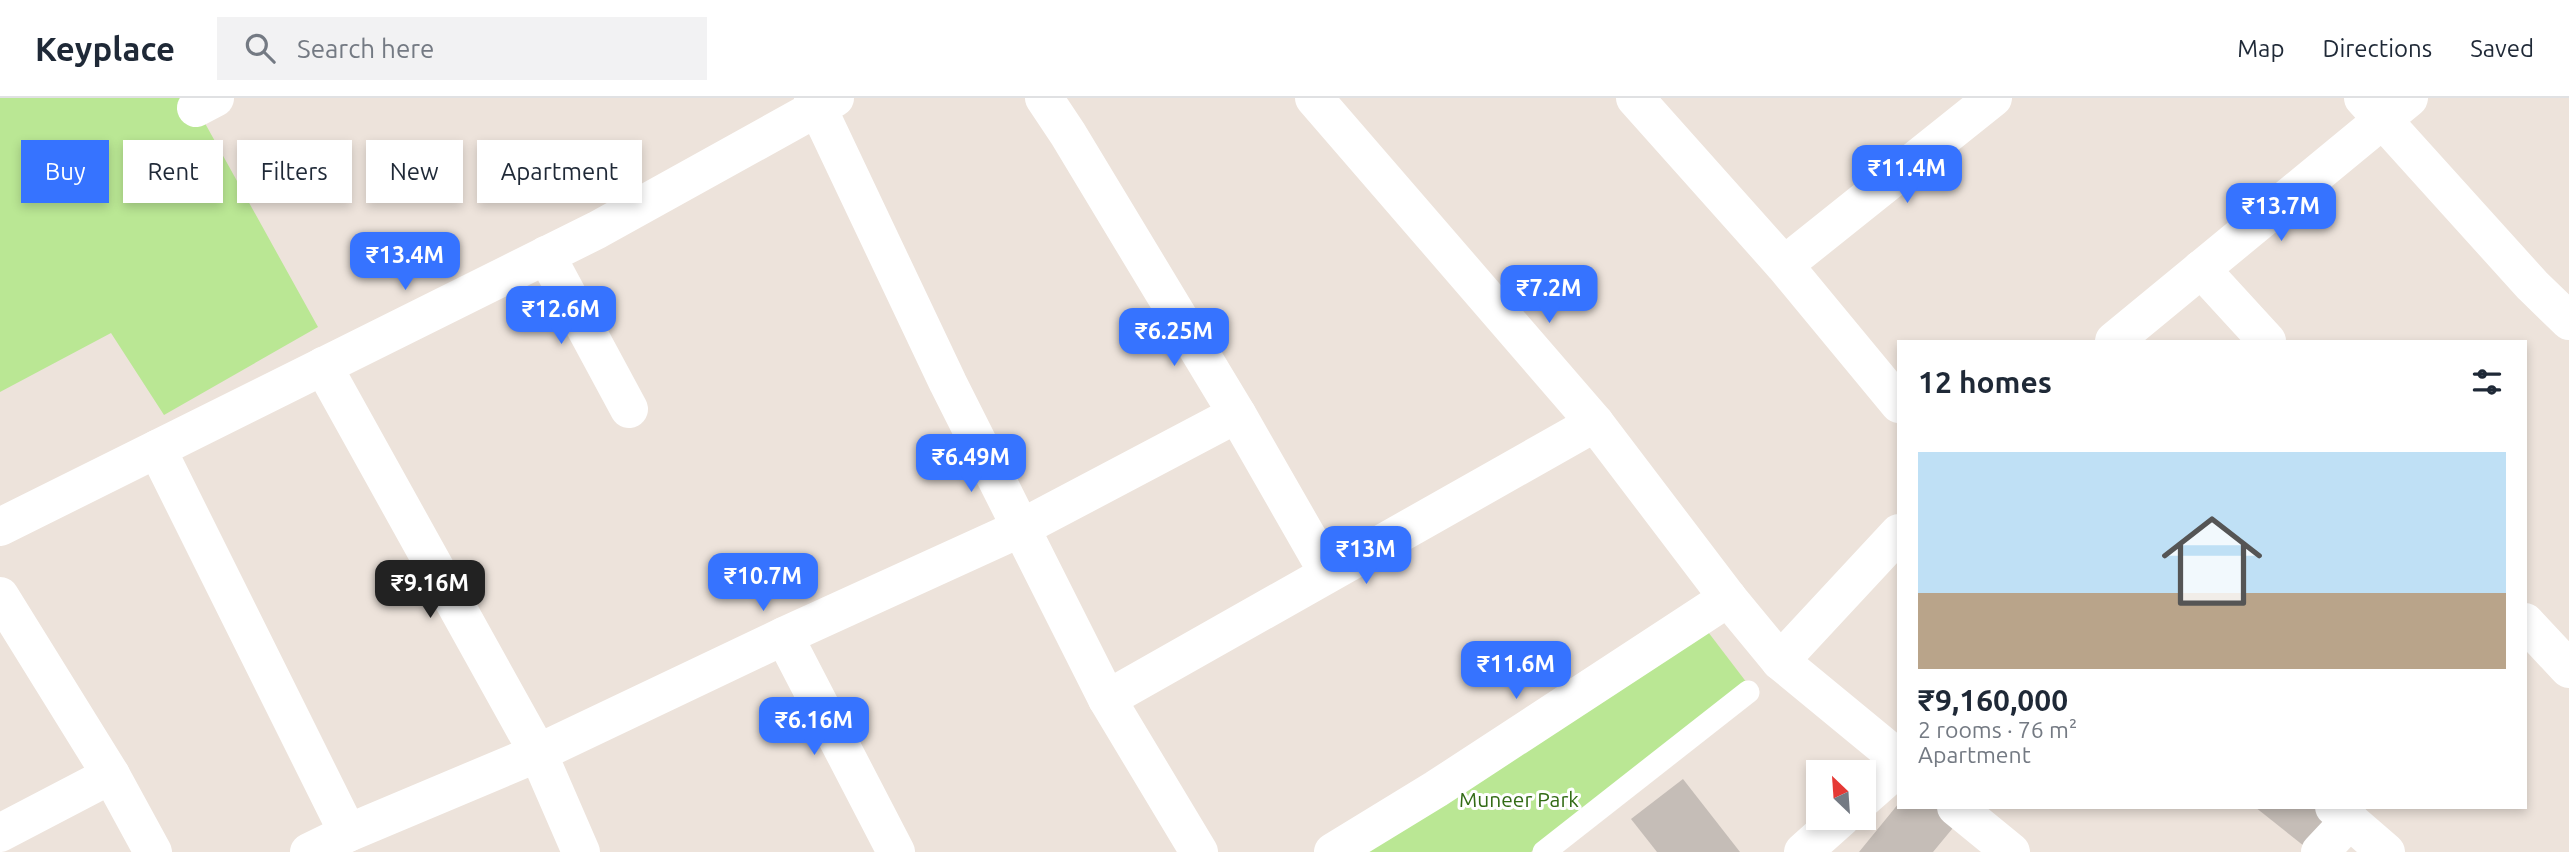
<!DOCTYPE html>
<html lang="en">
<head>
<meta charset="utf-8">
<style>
	:root { --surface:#fff; --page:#f2f2f3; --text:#1f2937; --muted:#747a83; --line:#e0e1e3; --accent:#3673ff }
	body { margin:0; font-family:Ubuntu,sans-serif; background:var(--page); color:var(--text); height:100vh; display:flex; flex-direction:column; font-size:26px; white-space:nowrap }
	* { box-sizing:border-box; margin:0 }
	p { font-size:23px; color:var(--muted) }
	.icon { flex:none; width:38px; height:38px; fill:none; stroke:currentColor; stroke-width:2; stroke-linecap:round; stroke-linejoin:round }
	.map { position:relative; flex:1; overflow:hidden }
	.panel { position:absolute; left:1897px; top:242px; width:630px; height:469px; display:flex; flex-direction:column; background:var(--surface); border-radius:0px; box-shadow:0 4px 10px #0003 }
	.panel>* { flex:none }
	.top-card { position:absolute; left:21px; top:42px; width:665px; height:63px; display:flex; gap:14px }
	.needle { width:46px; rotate:335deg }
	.tools { position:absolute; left:1806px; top:662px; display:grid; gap:14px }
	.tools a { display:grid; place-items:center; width:70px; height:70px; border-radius:0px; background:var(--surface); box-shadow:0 4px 10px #0003; font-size:35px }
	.price { position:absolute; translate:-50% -60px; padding:0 16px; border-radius:14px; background:var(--accent); color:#fff; font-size:23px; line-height:46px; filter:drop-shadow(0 2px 4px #0008) }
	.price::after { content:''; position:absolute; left:50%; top:42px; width:21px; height:16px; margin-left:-10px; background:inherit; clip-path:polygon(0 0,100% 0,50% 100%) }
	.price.active { background:#222; color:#fff }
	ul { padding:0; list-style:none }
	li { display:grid; align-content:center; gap:14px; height:371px; padding:0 21px }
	li span { display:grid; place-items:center; height:217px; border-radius:0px; color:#555 }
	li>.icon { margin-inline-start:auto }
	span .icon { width:126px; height:126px; fill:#fffc; stroke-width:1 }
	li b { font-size:30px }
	h2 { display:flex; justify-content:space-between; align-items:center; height:84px; padding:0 21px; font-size:30px }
	.chip { padding:0 24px; border-radius:0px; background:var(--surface); box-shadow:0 4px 10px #0003; font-size:24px; line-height:63px }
	.chip.active { background:var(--accent); color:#fff }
	header { display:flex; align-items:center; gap:42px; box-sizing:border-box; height:98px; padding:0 35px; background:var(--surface); border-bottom:2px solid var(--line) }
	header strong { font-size:33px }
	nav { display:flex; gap:38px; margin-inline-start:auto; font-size:24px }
	.search { width:490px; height:63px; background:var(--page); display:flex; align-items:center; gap:18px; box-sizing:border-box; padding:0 24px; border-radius:0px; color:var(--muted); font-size:26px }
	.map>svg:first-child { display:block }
	.green { fill:#bae794 }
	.building { fill:#c5bdb7 }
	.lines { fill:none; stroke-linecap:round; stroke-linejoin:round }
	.lane { stroke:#fff; stroke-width:23 }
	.street { stroke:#fff; stroke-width:38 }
	.labels { text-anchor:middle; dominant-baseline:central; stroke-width:6; stroke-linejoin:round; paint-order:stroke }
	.park-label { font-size:21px; fill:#326b15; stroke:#fff }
</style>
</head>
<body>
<header>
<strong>Keyplace</strong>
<div class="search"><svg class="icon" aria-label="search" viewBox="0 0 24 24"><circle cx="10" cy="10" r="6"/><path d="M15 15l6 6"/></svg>Search here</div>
<nav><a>Map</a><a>Directions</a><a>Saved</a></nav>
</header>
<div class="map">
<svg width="2569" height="754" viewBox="0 0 2569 754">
	<rect width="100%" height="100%" fill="#ede3db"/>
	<g class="green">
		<path d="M0,0h191l127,229 -154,88 -53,-82 -111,59z"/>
		<path d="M1702,526l45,59 -216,169h-189z"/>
	</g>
	<g class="building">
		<path d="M1683,681l57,73h-83l-26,-33z"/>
		<path d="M1899,705v4h38l20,16 -24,29h-74z"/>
		<path d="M2255,709h76l3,2 -30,37z"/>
	</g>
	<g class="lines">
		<path class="lane" d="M1544,754l204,-160"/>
		<g class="street">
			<path d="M813,0l135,285 159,316 92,153"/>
			<path d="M1044,0l24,36 169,280 91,159"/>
			<path d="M1314,0l281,325 133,175 52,63 119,98"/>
			<path d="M1635,0l149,167 115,139"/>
			<path d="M2363,0l169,187 37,36"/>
			<path d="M196,10l19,-10"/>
			<path d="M546,157l83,154"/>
			<path d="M1784,167l209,-167"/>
			<path d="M2201,171l66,72"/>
			<path d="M2114,243l295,-243"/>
			<path d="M323,268l215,387 43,99"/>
			<path d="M157,351l191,384"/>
			<path d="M0,429l597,-297 238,-132"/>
			<path d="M0,498l111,179 42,77"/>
			<path d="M2525,524l44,47"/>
			<path d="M784,538l112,216"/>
			<path d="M1780,563l119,-128"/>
			<path d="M1107,601l488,-276"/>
			<path d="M1864,700l35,-31"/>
			<path d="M1956,709l55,45"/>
			<path d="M2334,709l52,45"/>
			<path d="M0,735l111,-58"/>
			<path d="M309,754l39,-19 190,-80 246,-117 237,-108 216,-114"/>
			<path d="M1333,754l103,-63 292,-191"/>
			<path d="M1803,754l39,-35"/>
			<path d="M2320,754l30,-32"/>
		</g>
	</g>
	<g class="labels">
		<g class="park-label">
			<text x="1519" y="701">Muneer Park</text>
		</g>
	</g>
</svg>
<div class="tools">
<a><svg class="needle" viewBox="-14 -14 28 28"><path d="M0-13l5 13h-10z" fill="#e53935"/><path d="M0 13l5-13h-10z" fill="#747a83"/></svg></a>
</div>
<b class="price" style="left:1907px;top:107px">₹11.4M</b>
<b class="price" style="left:2281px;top:145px">₹13.7M</b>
<b class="price" style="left:405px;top:194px">₹13.4M</b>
<b class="price" style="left:1549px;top:227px">₹7.2M</b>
<b class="price" style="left:561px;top:248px">₹12.6M</b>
<b class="price" style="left:1174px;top:270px">₹6.25M</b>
<b class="price" style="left:971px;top:396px">₹6.49M</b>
<b class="price" style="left:1366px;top:488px">₹13M</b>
<b class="price" style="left:763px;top:515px">₹10.7M</b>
<b class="price active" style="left:430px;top:522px">₹9.16M</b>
<b class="price" style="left:1516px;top:603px">₹11.6M</b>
<b class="price" style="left:814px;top:659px">₹6.16M</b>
<div class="top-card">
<a class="chip active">Buy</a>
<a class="chip">Rent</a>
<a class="chip">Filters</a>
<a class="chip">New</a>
<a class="chip">Apartment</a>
</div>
<section class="panel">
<h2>12 homes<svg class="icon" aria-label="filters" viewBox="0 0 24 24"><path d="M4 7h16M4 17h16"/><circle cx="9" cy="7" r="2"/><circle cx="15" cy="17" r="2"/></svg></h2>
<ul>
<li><span style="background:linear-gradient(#bfe0f5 65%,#b9a48a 0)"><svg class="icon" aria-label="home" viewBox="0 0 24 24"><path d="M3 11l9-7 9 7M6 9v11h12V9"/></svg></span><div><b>₹9,160,000</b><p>2 rooms · 76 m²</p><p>Apartment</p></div></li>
</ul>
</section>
</div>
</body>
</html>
